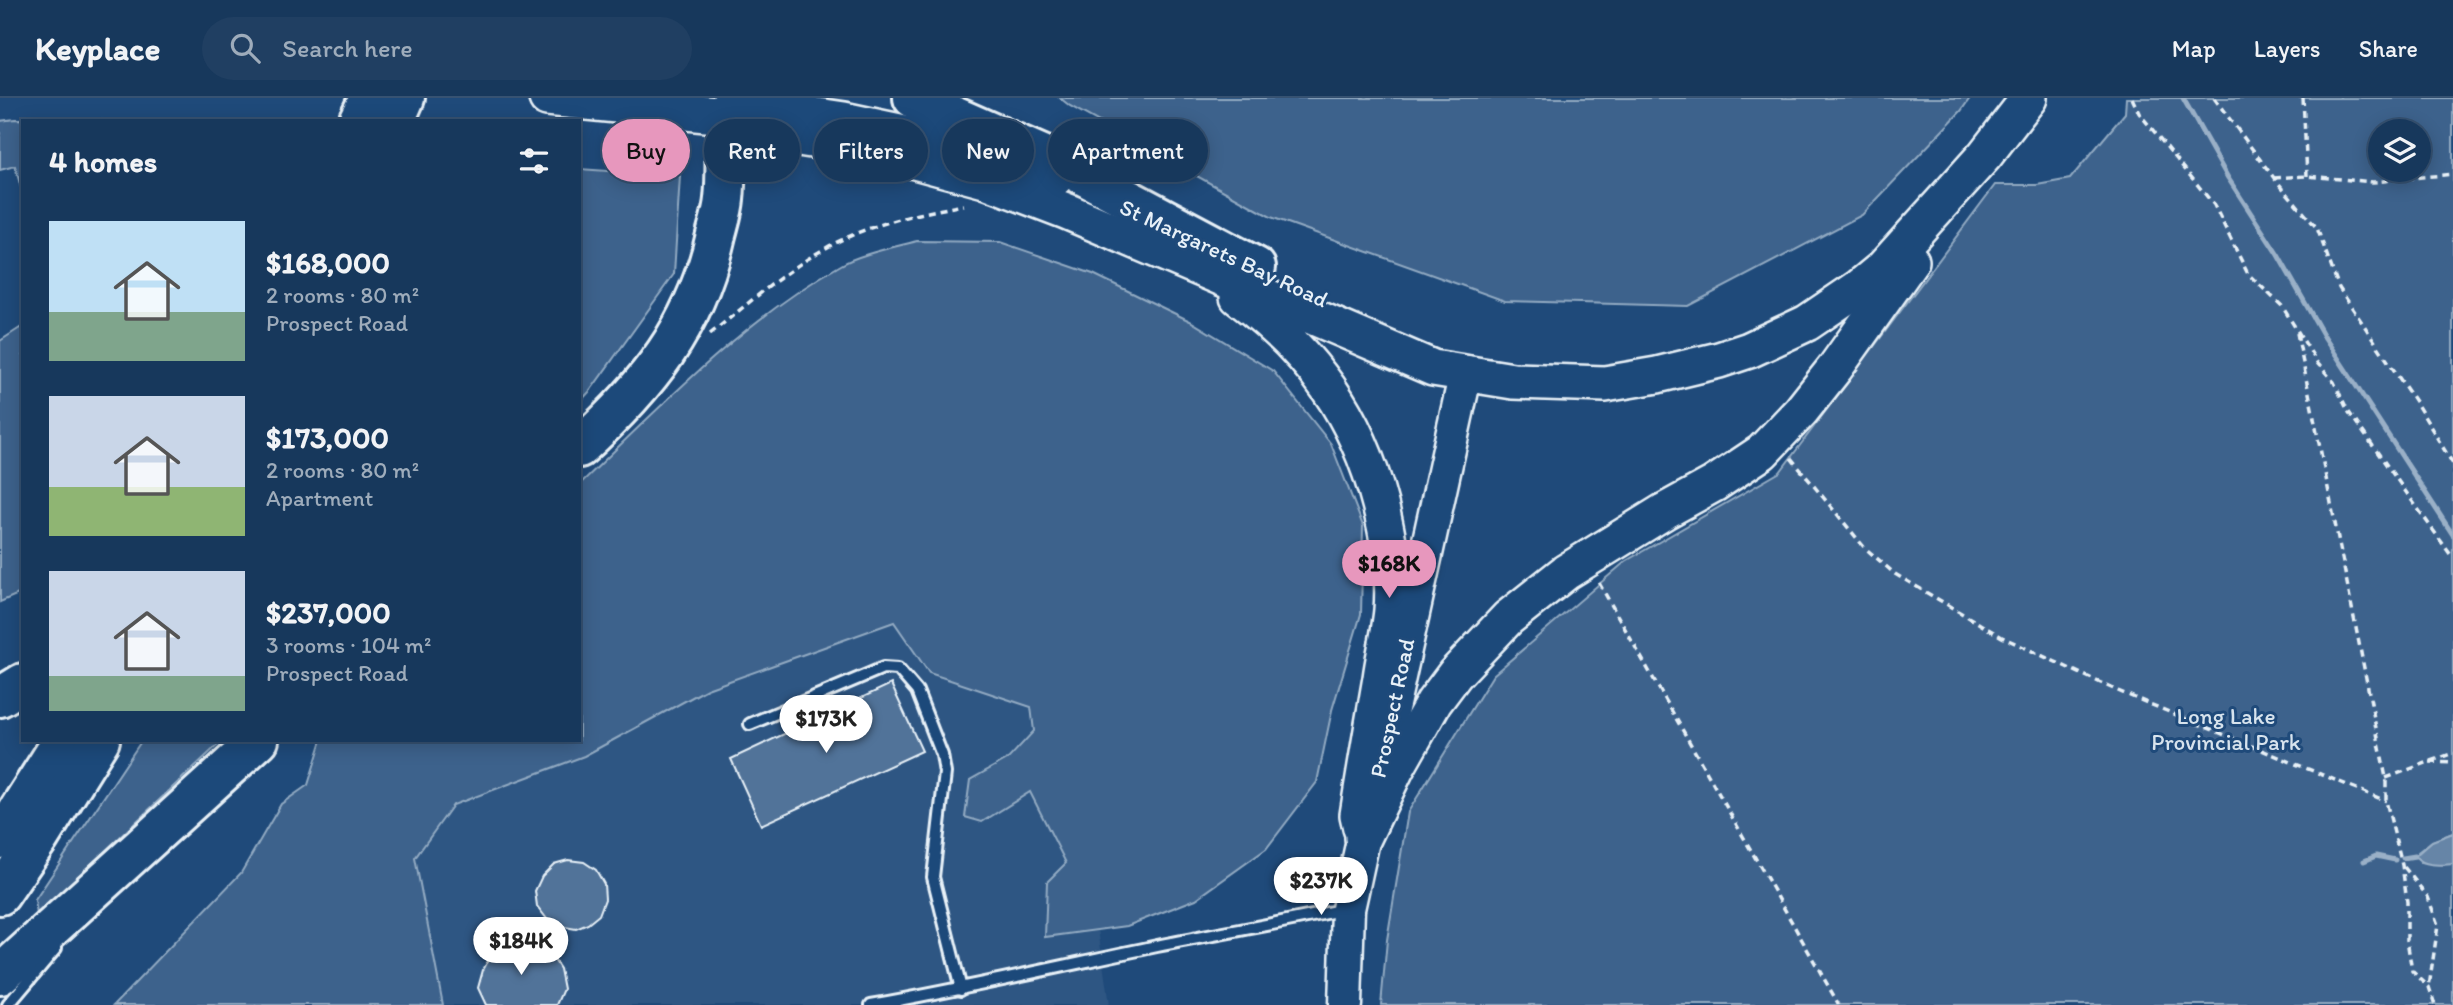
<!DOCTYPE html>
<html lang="en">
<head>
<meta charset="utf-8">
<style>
	:root { --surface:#17385c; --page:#203f62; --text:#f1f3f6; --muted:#9eacbb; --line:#365272; --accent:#e797bd }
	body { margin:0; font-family:Itim,sans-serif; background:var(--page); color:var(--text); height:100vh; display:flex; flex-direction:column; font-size:26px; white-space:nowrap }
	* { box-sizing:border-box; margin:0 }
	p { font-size:23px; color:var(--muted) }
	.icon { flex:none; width:38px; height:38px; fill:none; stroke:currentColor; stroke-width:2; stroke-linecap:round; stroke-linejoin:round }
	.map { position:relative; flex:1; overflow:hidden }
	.sheet { position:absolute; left:21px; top:21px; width:560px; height:623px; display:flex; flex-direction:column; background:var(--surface); border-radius:0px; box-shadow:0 4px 18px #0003,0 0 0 2px var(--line) }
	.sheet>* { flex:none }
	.guide { position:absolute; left:602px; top:21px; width:665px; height:63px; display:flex; gap:14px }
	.tools { position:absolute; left:2368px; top:21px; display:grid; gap:14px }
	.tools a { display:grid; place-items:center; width:63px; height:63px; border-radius:50%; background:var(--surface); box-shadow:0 4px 18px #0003,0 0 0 2px var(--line); font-size:35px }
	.price { position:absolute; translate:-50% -60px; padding:0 16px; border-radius:24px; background:#fff; color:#222; font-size:23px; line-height:46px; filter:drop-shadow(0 2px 4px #0008) }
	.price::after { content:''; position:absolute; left:50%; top:42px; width:21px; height:16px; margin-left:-10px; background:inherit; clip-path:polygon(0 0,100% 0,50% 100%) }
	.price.on { background:var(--accent); color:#111 }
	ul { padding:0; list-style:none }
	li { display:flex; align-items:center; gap:21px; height:175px; padding:0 28px }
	li span { display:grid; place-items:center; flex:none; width:196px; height:140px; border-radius:0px; color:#555 }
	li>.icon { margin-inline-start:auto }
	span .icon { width:84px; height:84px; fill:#fffc; stroke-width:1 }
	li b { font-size:30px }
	h2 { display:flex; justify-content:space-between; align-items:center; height:84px; padding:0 28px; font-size:30px }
	.pill { padding:0 24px; border-radius:32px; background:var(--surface); box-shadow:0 4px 18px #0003,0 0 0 2px var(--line); font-size:24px; line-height:63px }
	.pill.on { background:var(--accent); color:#111 }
	header { display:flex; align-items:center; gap:42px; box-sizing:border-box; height:98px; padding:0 35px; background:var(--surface); border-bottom:2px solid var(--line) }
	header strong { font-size:33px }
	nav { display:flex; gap:38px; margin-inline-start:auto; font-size:24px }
	.search { width:490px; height:63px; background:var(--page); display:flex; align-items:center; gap:18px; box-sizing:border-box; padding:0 24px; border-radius:38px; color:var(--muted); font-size:26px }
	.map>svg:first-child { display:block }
	.built { fill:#2e5683 }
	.green { fill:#3c628c; stroke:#92aac2; stroke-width:2; fill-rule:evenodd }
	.water { fill:#6685a7; stroke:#9ab0c7; stroke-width:2 }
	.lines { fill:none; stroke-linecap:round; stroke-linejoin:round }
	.stream { stroke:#9ab0c7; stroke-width:5 }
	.building { fill:#517399; stroke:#e8f1f8; stroke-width:2 }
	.lane-casing { stroke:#e8f1f8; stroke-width:16 }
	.secondary-casing { stroke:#e8f1f8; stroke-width:37 }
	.primary-casing { stroke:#e8f1f8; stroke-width:40 }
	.highway-casing { stroke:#e8f1f8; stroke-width:44 }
	.path { stroke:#e8f1f8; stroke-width:3.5; stroke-dasharray:7 5; stroke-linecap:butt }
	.lane { stroke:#1f4a7a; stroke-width:10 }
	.secondary { stroke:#1f4a7a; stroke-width:32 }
	.primary { stroke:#1f4a7a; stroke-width:35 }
	.highway { stroke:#1f4a7a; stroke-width:38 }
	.labels { text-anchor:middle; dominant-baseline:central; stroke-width:6; stroke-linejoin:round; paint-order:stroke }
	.street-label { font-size:23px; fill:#e8f1f8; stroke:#1f4a7a }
	.park-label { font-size:23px; fill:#d7e3ed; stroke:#1f4a7a }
</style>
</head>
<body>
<header>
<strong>Keyplace</strong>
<div class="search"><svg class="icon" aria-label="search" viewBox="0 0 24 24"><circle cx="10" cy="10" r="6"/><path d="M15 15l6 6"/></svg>Search here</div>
<nav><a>Map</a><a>Layers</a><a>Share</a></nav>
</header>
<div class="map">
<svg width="2453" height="907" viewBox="0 0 2453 907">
	<rect width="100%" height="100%" fill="#1f4a7a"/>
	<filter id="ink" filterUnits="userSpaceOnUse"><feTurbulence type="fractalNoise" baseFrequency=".0143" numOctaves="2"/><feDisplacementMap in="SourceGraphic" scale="14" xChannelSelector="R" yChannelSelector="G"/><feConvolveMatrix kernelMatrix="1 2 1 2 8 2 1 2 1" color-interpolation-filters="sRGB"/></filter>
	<g filter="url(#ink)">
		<path class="built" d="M894,524l35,51 102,34 3,23 -25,28 -39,22 12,42 47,-31 37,72 -20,74 52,-8 11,76h-666l-28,-147 38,-53 131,-49 123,-67z"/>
		<g class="green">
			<path d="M1060,0h910l-9,13 -99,104 -174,91 -183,-5 -234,-84 -201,-111z"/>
			<path d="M2126,0h327v735l-21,8 -14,11 2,10 33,2v141h-1072l6,-65 21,-128 85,-137 133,-114 154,-89 215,-287h42l33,-6 55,-66zM2380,33h38v39h-38z"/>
			<path d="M15,21l92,1 1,1h-85v74l-8,-29 -15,4v-49z"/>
			<path d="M579,71l101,7 -6,98 -84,117 -11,12z"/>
			<path d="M917,143l83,1 93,32 97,47 83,50 58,73 32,82 -2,88 -29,96 -15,72 -51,67 -70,50 -69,27 -82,11 2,-55 19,-19 -36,-71 -48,30 -17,-5 5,-37 39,-22 25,-27 -3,-24 -102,-34 -35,-51 -187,67 -123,67 -131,49 -38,53 28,147h-329l127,-132 40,-69 27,-19 14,-45h257v-255c81,-78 163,-164 262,-220 18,-11 55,-18 76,-24z"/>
			<path d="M23,228v266l-23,10v-261z"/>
			<path d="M142,642h81l-186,175 -2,-15z"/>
		</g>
		<path class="water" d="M2453,735v31c-13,1 -29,3 -38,-8l17,-15z"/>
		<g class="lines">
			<g class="stream">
				<path d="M2183,0l45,80 50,77 47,83 128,197"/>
				<path d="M2403,760l12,-2"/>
				<path d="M2364,763l12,-5 19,4"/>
			</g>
		</g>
		<g class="building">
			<path d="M891,586l31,67 -161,74 -30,-66z"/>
			<path d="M568,762l16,2 12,8 8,14 1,15 -6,16 -11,9 -12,5 -17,-3 -12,-7 -10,-13 -2,-15 7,-15 12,-12z"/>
			<path d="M531,845l18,9 11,17 4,20 -7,16h-71l-8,-17 5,-18 9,-16 18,-10z"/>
		</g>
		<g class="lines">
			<defs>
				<g id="lane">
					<path d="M750,626l133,-56 15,1 19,22 25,64 3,18 -12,104 28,112"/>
					<path d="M8,907l48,-57"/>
					<path d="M871,907c96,-17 191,-39 286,-59 63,-13 126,-23 188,-37"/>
				</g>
				<g id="secondary">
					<path d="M1390,620l76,-346"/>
					<path d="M1345,907l3,-96 21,-96"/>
				</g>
				<g id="primary">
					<path d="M547,0l179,18 45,-7 73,11 89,19 49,13 73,26"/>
					<path d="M726,18l35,16 113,18 111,30 81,31 367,157 80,13 92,3 52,-9 62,-15 30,-10 58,-27 53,-36 23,-19 102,-113 44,-57"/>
					<path d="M1238,199c74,55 119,118 142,207 9,35 15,70 12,106 -2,22 -8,46 -11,68 -8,46 -16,92 -23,137l3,13"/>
					<path d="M1363,740l33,-69 38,-67 21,-28 53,-56 58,-46 99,-61 49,-27 48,-32 39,-41 34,-43 76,-107"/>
				</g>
				<g id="highway">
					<path d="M913,0l145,64 198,105"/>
					<path d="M358,23l11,-23"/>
					<path d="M395,23l10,-23"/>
					<path d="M579,350c69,-63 116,-120 137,-213 3,-12 7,-24 8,-36 4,-34 -3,-69 9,-101"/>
					<path d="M0,599l23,-14"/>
					<path d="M0,741l63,-99"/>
					<path d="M0,797l39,-57 61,-98"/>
					<path d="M0,877l259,-235"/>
				</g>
			</defs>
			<use href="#lane" class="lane-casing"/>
			<use href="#secondary" class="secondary-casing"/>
			<use href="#primary" class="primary-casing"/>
			<use href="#highway" class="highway-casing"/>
			<g class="path">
				<path d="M2132,0l7,15 75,92 34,69 34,32 36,58 16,18 14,29 105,147"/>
				<path d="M2214,0l60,80 43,50 22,60 77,115 37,61"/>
				<path d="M2303,0l4,78"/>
				<path d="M2274,80l33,-2 66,6 80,-8"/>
				<path d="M2297,235l89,445v23l16,64 5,37v38l5,31 17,16 6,18"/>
				<path d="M710,236c37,-29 74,-63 116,-86 42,-24 90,-34 137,-43"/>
				<path d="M1791,360l73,89 31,27 107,63 116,54 268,110"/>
				<path d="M1599,485l240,422"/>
				<path d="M2430,664l23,1"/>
				<path d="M2386,680l67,-25"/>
				<path d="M2404,769l24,30 10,28 -9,62"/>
			</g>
			<use href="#lane" class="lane"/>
			<use href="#secondary" class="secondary"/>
			<use href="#primary" class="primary"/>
			<use href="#highway" class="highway"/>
		</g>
	</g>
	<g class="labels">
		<g class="street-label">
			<text transform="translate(1224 155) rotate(25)">St Margarets Bay Road</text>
			<text transform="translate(1392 610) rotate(-78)">Prospect Road</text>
		</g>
		<g class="park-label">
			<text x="2226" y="618">Long Lake<tspan x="2226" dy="26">Provincial Park</tspan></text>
		</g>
	</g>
</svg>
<div class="tools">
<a><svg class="icon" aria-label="layers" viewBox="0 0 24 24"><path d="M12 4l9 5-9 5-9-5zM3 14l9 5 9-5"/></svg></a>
</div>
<b class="price on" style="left:1389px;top:502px">$168K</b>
<b class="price" style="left:826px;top:657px">$173K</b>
<b class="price" style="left:1321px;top:819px">$237K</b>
<b class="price" style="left:521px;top:879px">$184K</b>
<div class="guide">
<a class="pill on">Buy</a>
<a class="pill">Rent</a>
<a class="pill">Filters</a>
<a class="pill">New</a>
<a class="pill">Apartment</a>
</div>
<section class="sheet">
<h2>4 homes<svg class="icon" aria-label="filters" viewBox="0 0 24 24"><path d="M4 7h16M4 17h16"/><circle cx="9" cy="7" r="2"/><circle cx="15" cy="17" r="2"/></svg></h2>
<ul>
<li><span style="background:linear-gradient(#bfe0f5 65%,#7fa58c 0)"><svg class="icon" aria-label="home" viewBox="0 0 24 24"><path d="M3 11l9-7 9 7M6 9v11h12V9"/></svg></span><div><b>$168,000</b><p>2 rooms · 80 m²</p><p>Prospect Road</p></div></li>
<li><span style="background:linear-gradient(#c9d6e8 65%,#8fb573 0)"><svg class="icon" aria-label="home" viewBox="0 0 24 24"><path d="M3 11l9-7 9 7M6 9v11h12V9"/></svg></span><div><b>$173,000</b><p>2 rooms · 80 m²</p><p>Apartment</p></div></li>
<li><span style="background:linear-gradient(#c9d6e8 75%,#7fa58c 0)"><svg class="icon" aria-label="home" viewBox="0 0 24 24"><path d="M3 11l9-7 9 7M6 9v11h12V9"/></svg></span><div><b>$237,000</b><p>3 rooms · 104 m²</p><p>Prospect Road</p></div></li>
</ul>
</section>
</div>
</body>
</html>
